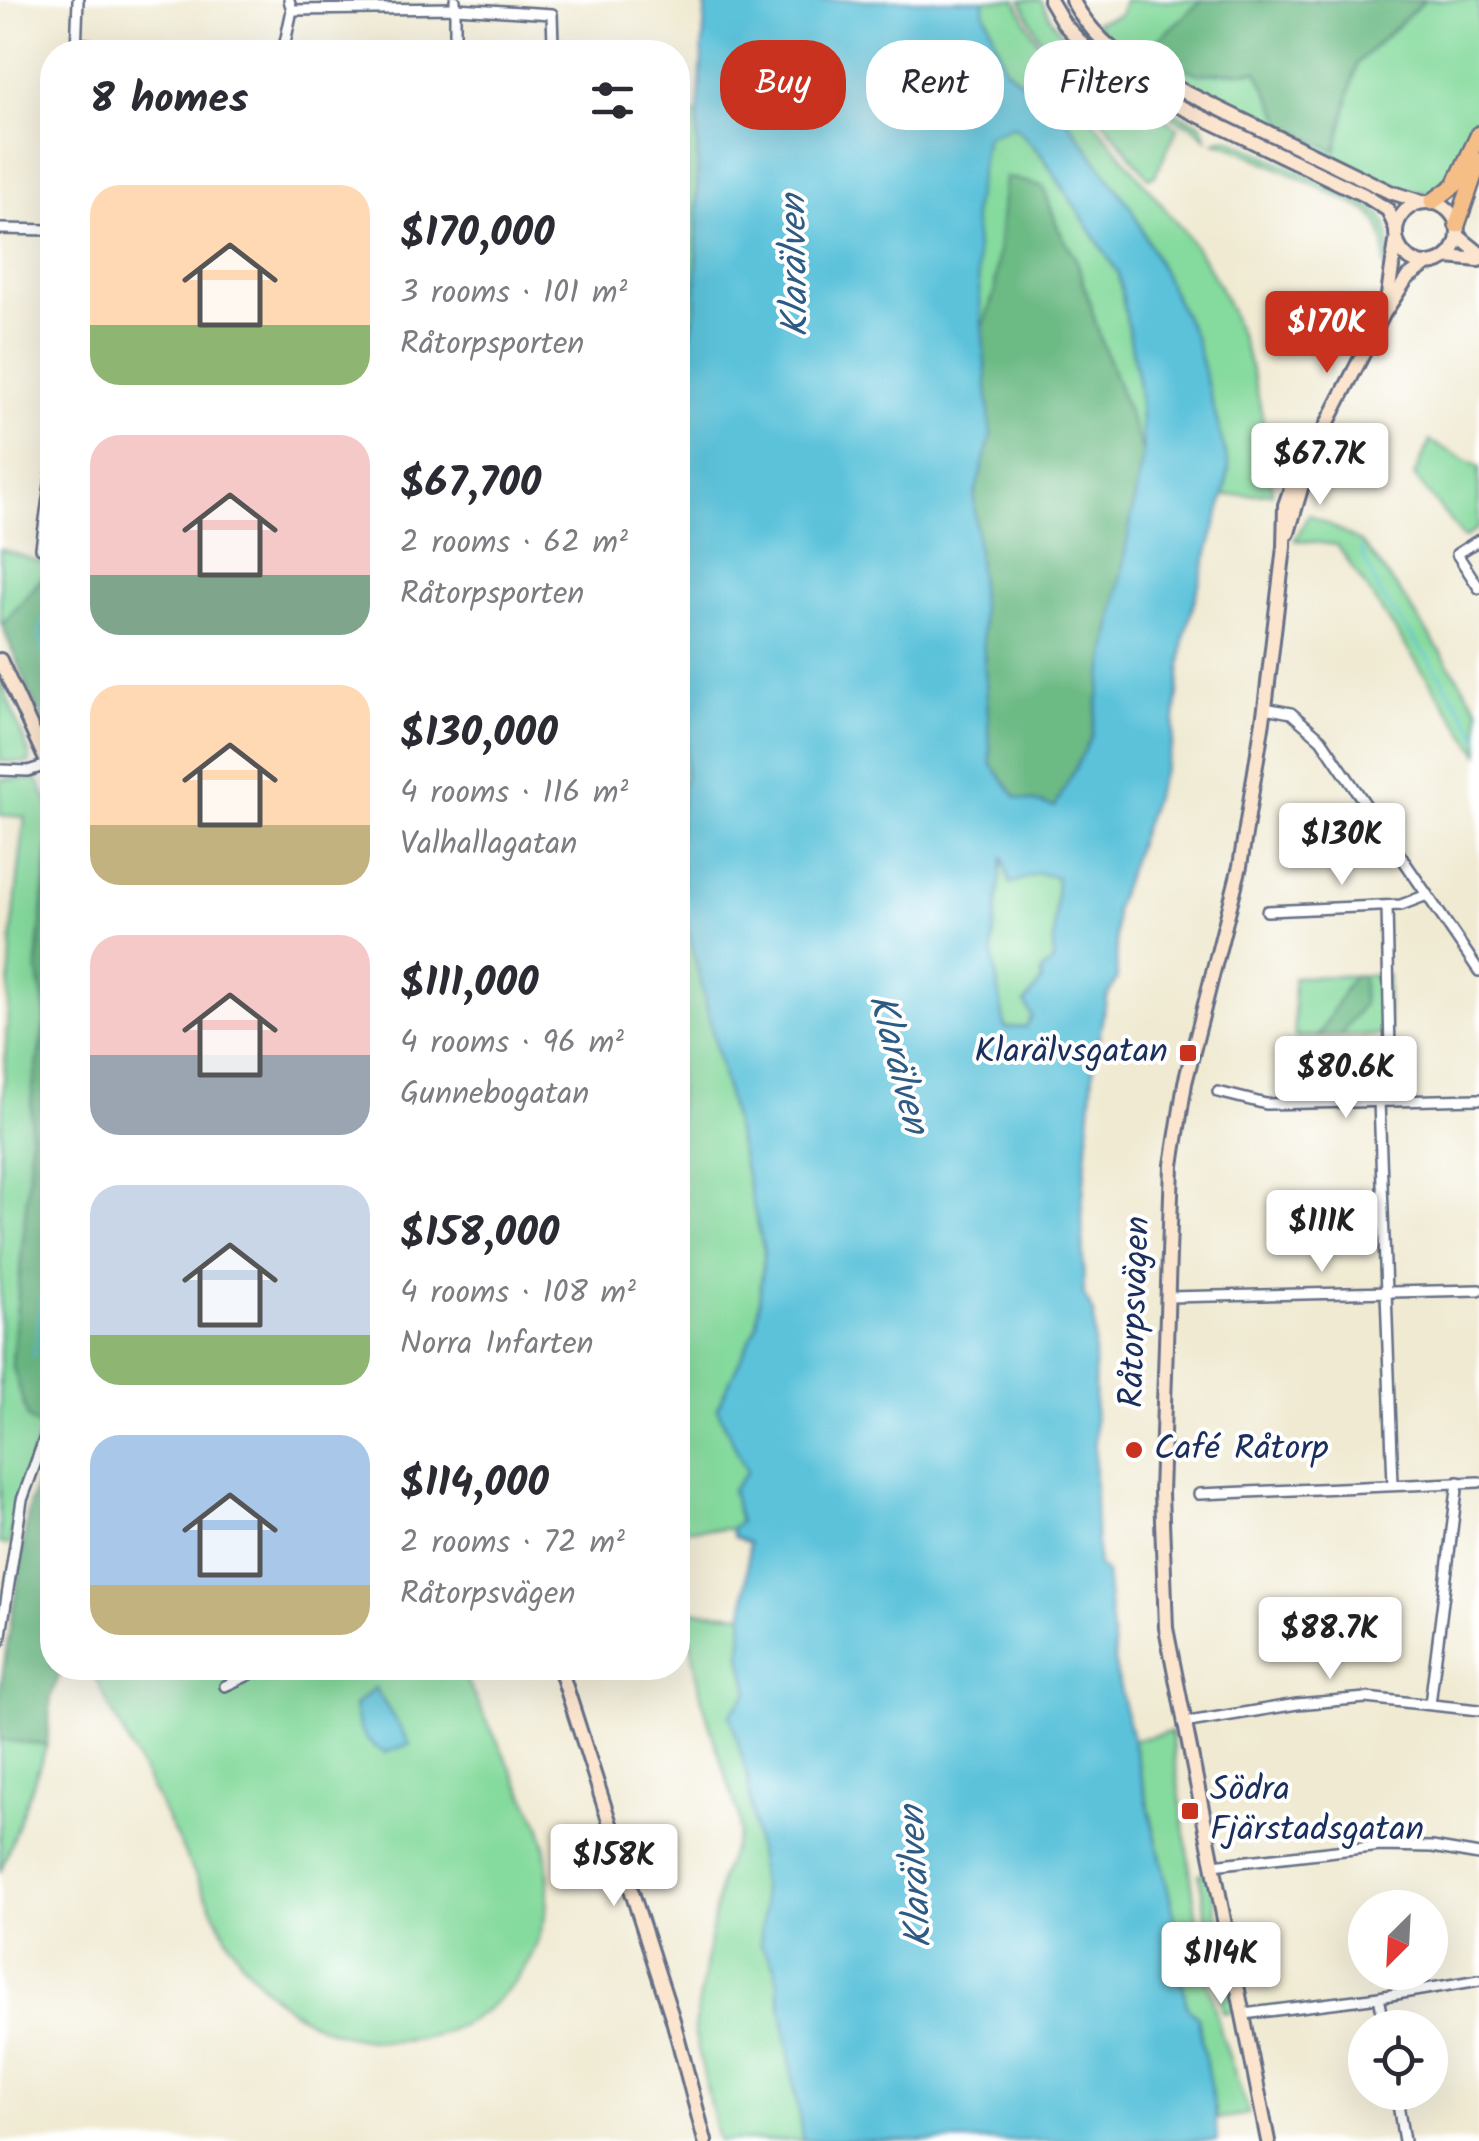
<!DOCTYPE html>
<html lang="en">
<head>
<meta charset="utf-8">
<style>
	:root { --surface:#fff; --page:#f2f2f3; --text:#2b2b33; --muted:#7c7c81; --accent:#c8321e }
	body { margin:0; font-family:Kalam,sans-serif; background:var(--page); color:var(--text); height:100vh; display:flex; flex-direction:column; font-size:38px; white-space:nowrap }
	* { box-sizing:border-box; margin:0 }
	p { font-size:32px; color:var(--muted) }
	.icon { flex:none; width:55px; height:55px; fill:none; stroke:currentColor; stroke-width:2; stroke-linecap:round; stroke-linejoin:round }
	.map { position:relative; flex:1; overflow:hidden }
	.details { position:absolute; left:40px; top:40px; width:650px; height:1640px; display:flex; flex-direction:column; background:var(--surface); border-radius:40px; box-shadow:0 10px 40px #0002 }
	.details>* { flex:none }
	.hud { position:absolute; left:720px; top:40px; width:608px; height:90px; display:flex; gap:20px }
	.needle { width:65px; rotate:204deg }
	.buttons { position:absolute; left:1348px; top:1890px; display:grid; gap:20px }
	.buttons a { display:grid; place-items:center; width:100px; height:100px; border-radius:50%; background:var(--surface); box-shadow:0 10px 40px #0002; font-size:50px }
	.price { position:absolute; translate:-50% -85px; padding:0 22px; border-radius:10px; background:#fff; color:#222; font-size:32px; line-height:65px; filter:drop-shadow(0 2px 5px #0008) }
	.price::after { content:''; position:absolute; left:50%; top:60px; width:30px; height:22px; margin-left:-15px; background:inherit; clip-path:polygon(0 0,100% 0,50% 100%) }
	.price.active { background:var(--accent); color:#fff }
	ul { padding:0; list-style:none }
	li { display:flex; align-items:center; gap:30px; height:250px; padding:0 50px }
	li span { display:grid; place-items:center; flex:none; width:280px; height:200px; border-radius:30px; color:#555 }
	li>.icon { margin-inline-start:auto }
	span .icon { width:120px; height:120px; fill:#fffc; stroke-width:1 }
	li b { font-size:42px }
	h2 { display:flex; justify-content:space-between; align-items:center; height:120px; padding:0 50px; font-size:42px }
	.chip { padding:0 35px; border-radius:40px; background:var(--surface); box-shadow:0 10px 40px #0002; font-size:35px; line-height:90px }
	.chip.active { background:var(--accent); color:#fff }
	.map>svg:first-child { display:block }
	.green { fill:#85da9d; stroke:#50847e; stroke-width:2.5 }
	.forest { fill:#6cba84; stroke:#447471; stroke-width:2.5 }
	.water { fill:#5cc2da; stroke:#3c789c; stroke-width:2.5; fill-rule:evenodd }
	.lines { fill:none; stroke-linecap:round; stroke-linejoin:round }
	.stream { stroke:#5cc2da; stroke-width:2.5 }
	.street-casing { stroke:#667087; stroke-width:14 }
	.secondary-casing { stroke:#667087; stroke-width:18 }
	.highway-casing { stroke:#667087; stroke-width:20 }
	.street { stroke:#fff; stroke-width:9 }
	.secondary { stroke:#fbe5cf; stroke-width:12 }
	.highway { stroke:#f6be87; stroke-width:15 }
	.poi-dot { fill:#c8321e; stroke:#fff; stroke-width:4 }
	.labels { text-anchor:middle; dominant-baseline:central; stroke-width:8; stroke-linejoin:round; paint-order:stroke }
	.poi-label { font-size:35px; fill:#1b2f5e; stroke:#fff; text-anchor:start }
	.street-label { font-size:35px; fill:#1b2f5e; stroke:#fff }
	.water-label { font-size:38px; font-style:italic; fill:#2e5b83; stroke:#fff }
</style>
</head>
<body>
<div class="map">
<svg width="1479" height="2141" viewBox="0 0 1479 2141">
	<rect width="100%" height="100%" fill="#fff"/>
	<filter id="ink" filterUnits="userSpaceOnUse"><feTurbulence type="fractalNoise" baseFrequency=".01" numOctaves="2"/><feDisplacementMap in="SourceGraphic" scale="20" xChannelSelector="R" yChannelSelector="G"/><feConvolveMatrix kernelMatrix="1 2 1 2 8 2 1 2 1" color-interpolation-filters="sRGB"/></filter>
	<filter id="wash" filterUnits="userSpaceOnUse"><feTurbulence type="fractalNoise" baseFrequency=".0048" numOctaves="4" result="noise"/><feDisplacementMap in="SourceGraphic" scale="40" xChannelSelector="R" yChannelSelector="G"/><feGaussianBlur stdDeviation="2.25" result="paint"/><feColorMatrix in="noise" values="0 0 0 0 0 0 0 0 0 0 0 0 0 0 0 0 0 1.4 0 .05"/><feComposite in="paint" operator="in"/></filter>
	<g filter="url(#wash)">
		<rect width="100%" height="100%" fill="#f0ead2"/>
		<g class="green">
			<path d="M984,0h32c34,76 95,140 146,205 14,18 30,35 42,55 42,68 63,153 68,233l-48,3 5,-29 -34,-129 -64,-130 -63,-87 -62,-52 -22,-59z"/>
			<path d="M1021,0h20c33,71 95,92 161,125l4,13 -14,-12 -81,-38 -33,-2 -40,-51z"/>
			<path d="M1124,0h78l-58,53 55,21 58,-3 28,54 51,26 21,-88 68,-63h54v115l-29,67 -19,11 -20,-2 -29,-9 -238,-115 -33,-25 -16,-20 25,-7z"/>
			<path d="M1092,92l25,4 61,31 -23,49 -6,2 -67,-84z"/>
			<path d="M686,109l12,6 -2,192 -18,91v-52l6,-36z"/>
			<path d="M1014,125l28,31 76,117 21,114 4,66 -43,-116 -23,-76 -19,-33 -15,-42 -38,-8 -10,112 -15,47 -7,-125 13,-76z"/>
			<path d="M1222,139h9l137,65 11,9 7,10 3,15 1,30 -5,-1c0,-23 0,-41 -18,-57l-134,-63 -18,-5z"/>
			<path d="M1430,441l49,26v60l-15,11 -50,-62z"/>
			<path d="M1309,514l53,29 38,49 79,117v45l-142,-209 -42,-5z"/>
			<path d="M0,549l52,17 -50,59 -2,-7z"/>
			<path d="M678,562l13,148 -12,120 5,82 80,339 -7,74 -40,83 30,64 -14,18 7,32 -9,7h-53z"/>
			<path d="M0,679l30,77 -1,7 -29,-2z"/>
			<path d="M0,779h37l15,32 -15,155 9,51 -14,76 -3,80 -17,190 16,55 14,11 -23,64 -10,52 -9,-1v-387l12,-224 13,-116 -25,-2z"/>
			<path d="M1002,853l36,20 19,4 -4,85 -11,9 -1,11 -16,21 7,13 -6,11 -21,1 -13,-79z"/>
			<path d="M1387,975l1,60 -93,2 -2,-60z"/>
			<path d="M685,1611l59,3 -3,41 8,37 -1,87 16,127 -4,38 15,22 28,175h-85l-24,-111 27,-154 18,-42v-17l-37,-116z"/>
			<path d="M90,1668h370l81,159c53,205 -199,299 -310,118z"/>
			<path d="M1171,1732l32,232 19,72 27,78 -32,5 -13,-55 -6,-47 -11,-9 -5,-27 2,-24 -51,-217z"/>
			<path d="M0,1740l47,5 -47,128z"/>
			<path d="M1208,1870l30,140 -15,3 -24,-139z"/>
		</g>
		<g class="forest">
			<path d="M1202,0h223l-68,63 -21,88 -51,-26 -28,-54 -58,3 -56,-21z"/>
			<path d="M1005,177l38,9 15,42 19,33 23,76 43,116 -51,283 -36,71 -39,-9 -26,-34 -17,-267 17,-61 -11,-99 15,-47z"/>
			<path d="M52,568v178l-50,-121z"/>
			<path d="M52,811v627l-24,-20 -16,-55 17,-190 3,-80 14,-76 -9,-51z"/>
			<path d="M1363,975v29l-23,32 -22,1 34,-61z"/>
			<path d="M52,1444v224h9l-10,28 -4,49 -47,-5v-50l30,-188z"/>
		</g>
		<g class="water">
			<path d="M706,0h278v10l22,59 62,52 63,87 64,130 34,129 -5,29 -40,142 -12,108 -57,163 2,69 -11,22 -12,62 -12,146 2,87 10,19 1,189 3,63 8,7 10,98 68,286 -2,24 5,26 11,10c5,41 18,82 19,124h-414l-28,-175 -15,-22 4,-38 -8,-62 -8,-65 -18,-65 19,-22 -8,-37 8,-112 -15,-6 -3,-8 9,-7 -8,-32 15,-18 -30,-64 40,-83 7,-74 -80,-339 -5,-82 12,-120 -13,-148v-164l18,-91 2,-192zM1014,126l29,30 75,117 21,114 4,66 -51,283 -37,71 -38,-9 -26,-34 -17,-267 17,-61 -18,-224 13,-76zM1003,856l7,28 28,-11 19,4 -4,85 -11,9 -1,11 -16,21 7,13 -6,11 -21,1 -13,-79z"/>
			<path d="M375,1688l35,56 -25,9c-21,-11 -28,-25 -31,-47z"/>
		</g>
		<g class="lines">
			<g class="stream">
				<path d="M1360,548l20,46 53,71 46,72"/>
				<path d="M52,602l-13,28 13,66"/>
				<path d="M52,1091v2"/>
				<path d="M34,1357l18,-149"/>
			</g>
		</g>
	</g>
	<g filter="url(#ink)">
		<g class="lines">
			<defs>
				<g id="street">
					<path d="M292,10l164,-2 96,6 1,30 91,8"/>
					<path d="M76,43l78,9"/>
					<path d="M76,52l2,-52"/>
					<path d="M283,52l9,-42 -3,-10"/>
					<path d="M455,52v-52"/>
					<path d="M0,229l52,1"/>
					<path d="M1479,540l-22,14 22,34"/>
					<path d="M41,548l11,-78"/>
					<path d="M1265,708l26,5 30,26 158,232"/>
					<path d="M0,770l28,1 19,-6"/>
					<path d="M1387,906l4,195"/>
					<path d="M1267,911l134,-6 26,-10"/>
					<path d="M1218,1092l48,12 213,-5"/>
					<path d="M1379,1101l14,383"/>
					<path d="M1167,1297l312,-7"/>
					<path d="M1199,1494l280,-12"/>
					<path d="M0,1641l22,-141 30,-82"/>
					<path d="M225,1686l24,-11"/>
					<path d="M1430,1704l28,-222"/>
					<path d="M1183,1723l114,-19 69,-6 113,12"/>
					<path d="M1213,1865l167,-19 52,1 47,8"/>
					<path d="M1379,1997l6,31"/>
					<path d="M1244,2014l135,-17 100,-17"/>
					<path d="M1396,2092l8,49"/>
				</g>
				<g id="secondary">
					<path d="M1050,0l14,24 33,36 38,25 229,110 24,15 8,19"/>
					<path d="M1072,0c18,32 40,51 70,71l248,121 32,10"/>
					<circle cx="1427" cy="233" r="31"/>
					<path d="M1458,236l21,17"/>
					<path d="M1447,257l32,3"/>
					<path d="M1387,301l9,-59"/>
					<path d="M1288,533l21,-72"/>
					<path d="M0,660l52,113"/>
					<path d="M560,1668l113,352 32,121"/>
					<path d="M1268,2141l-102,-513 -5,-135 11,-328 13,-82 55,-217 25,-158 19,-161 1,-42 6,-17 18,-29 75,-146 23,-35 20,-14"/>
				</g>
				<g id="highway">
					<path d="M1432,202l23,-17 24,-51"/>
					<path d="M1457,225l22,-64"/>
				</g>
			</defs>
			<use href="#street" class="street-casing"/>
			<use href="#secondary" class="secondary-casing"/>
			<use href="#highway" class="highway-casing"/>
			<use href="#street" class="street"/>
			<use href="#secondary" class="secondary"/>
			<use href="#highway" class="highway"/>
		</g>
	</g>
	<g class="poi-dot">
		<rect x="1178" y="1043" width="20" height="20" rx="5"/>
		<circle cx="1134" cy="1450" r="10"/>
		<rect x="1180" y="1801" width="20" height="20" rx="5"/>
	</g>
	<g class="labels">
		<g class="poi-label">
			<text x="1168" y="1053" text-anchor="end">Klarälvsgatan</text>
			<text x="1154" y="1450">Café Råtorp</text>
			<text x="1210" y="1791">Södra<tspan x="1210" dy="40">Fjärstadsgatan</tspan></text>
		</g>
		<g class="street-label">
			<text transform="translate(1136 1312) rotate(-88)">Råtorpsvägen</text>
		</g>
		<g class="water-label">
			<text transform="translate(796 266) rotate(-91)">Klarälven</text>
			<text transform="translate(897 1064) rotate(75)">Klarälven</text>
			<text transform="translate(917 1877) rotate(-93)">Klarälven</text>
		</g>
	</g>
</svg>
<div class="buttons">
<a><svg class="needle" viewBox="-14 -14 28 28"><path d="M0-13l5 13h-10z" fill="#e53935"/><path d="M0 13l5-13h-10z" fill="#7c7c81"/></svg></a>
<a><svg class="icon" aria-label="locate" viewBox="0 0 24 24"><circle cx="12" cy="12" r="6"/><path d="M12 2v4M12 18v4M2 12h4M18 12h4"/></svg></a>
</div>
<b class="price active" style="left:1327px;top:376px">$170K</b>
<b class="price" style="left:1320px;top:508px">$67.7K</b>
<b class="price" style="left:1342px;top:888px">$130K</b>
<b class="price" style="left:1346px;top:1121px">$80.6K</b>
<b class="price" style="left:1322px;top:1275px">$111K</b>
<b class="price" style="left:1330px;top:1682px">$88.7K</b>
<b class="price" style="left:614px;top:1909px">$158K</b>
<b class="price" style="left:1221px;top:2007px">$114K</b>
<div class="hud">
<a class="chip active">Buy</a>
<a class="chip">Rent</a>
<a class="chip">Filters</a>
</div>
<section class="details">
<h2>8 homes<svg class="icon" aria-label="filters" viewBox="0 0 24 24"><path d="M4 7h16M4 17h16"/><circle cx="9" cy="7" r="2"/><circle cx="15" cy="17" r="2"/></svg></h2>
<ul>
<li><span style="background:linear-gradient(#ffd9b3 70%,#8fb573 0)"><svg class="icon" aria-label="home" viewBox="0 0 24 24"><path d="M3 11l9-7 9 7M6 9v11h12V9"/></svg></span><div><b>$170,000</b><p>3 rooms · 101 m²</p><p>Råtorpsporten</p></div></li>
<li><span style="background:linear-gradient(#f6c9c9 70%,#7fa58c 0)"><svg class="icon" aria-label="home" viewBox="0 0 24 24"><path d="M3 11l9-7 9 7M6 9v11h12V9"/></svg></span><div><b>$67,700</b><p>2 rooms · 62 m²</p><p>Råtorpsporten</p></div></li>
<li><span style="background:linear-gradient(#ffd9b3 70%,#c2b280 0)"><svg class="icon" aria-label="home" viewBox="0 0 24 24"><path d="M3 11l9-7 9 7M6 9v11h12V9"/></svg></span><div><b>$130,000</b><p>4 rooms · 116 m²</p><p>Valhallagatan</p></div></li>
<li><span style="background:linear-gradient(#f6c9c9 60%,#9aa5b1 0)"><svg class="icon" aria-label="home" viewBox="0 0 24 24"><path d="M3 11l9-7 9 7M6 9v11h12V9"/></svg></span><div><b>$111,000</b><p>4 rooms · 96 m²</p><p>Gunnebogatan</p></div></li>
<li><span style="background:linear-gradient(#c9d6e8 75%,#8fb573 0)"><svg class="icon" aria-label="home" viewBox="0 0 24 24"><path d="M3 11l9-7 9 7M6 9v11h12V9"/></svg></span><div><b>$158,000</b><p>4 rooms · 108 m²</p><p>Norra Infarten</p></div></li>
<li><span style="background:linear-gradient(#a9c7e8 75%,#c2b280 0)"><svg class="icon" aria-label="home" viewBox="0 0 24 24"><path d="M3 11l9-7 9 7M6 9v11h12V9"/></svg></span><div><b>$114,000</b><p>2 rooms · 72 m²</p><p>Råtorpsvägen</p></div></li>
</ul>
</section>
</div>
</body>
</html>
